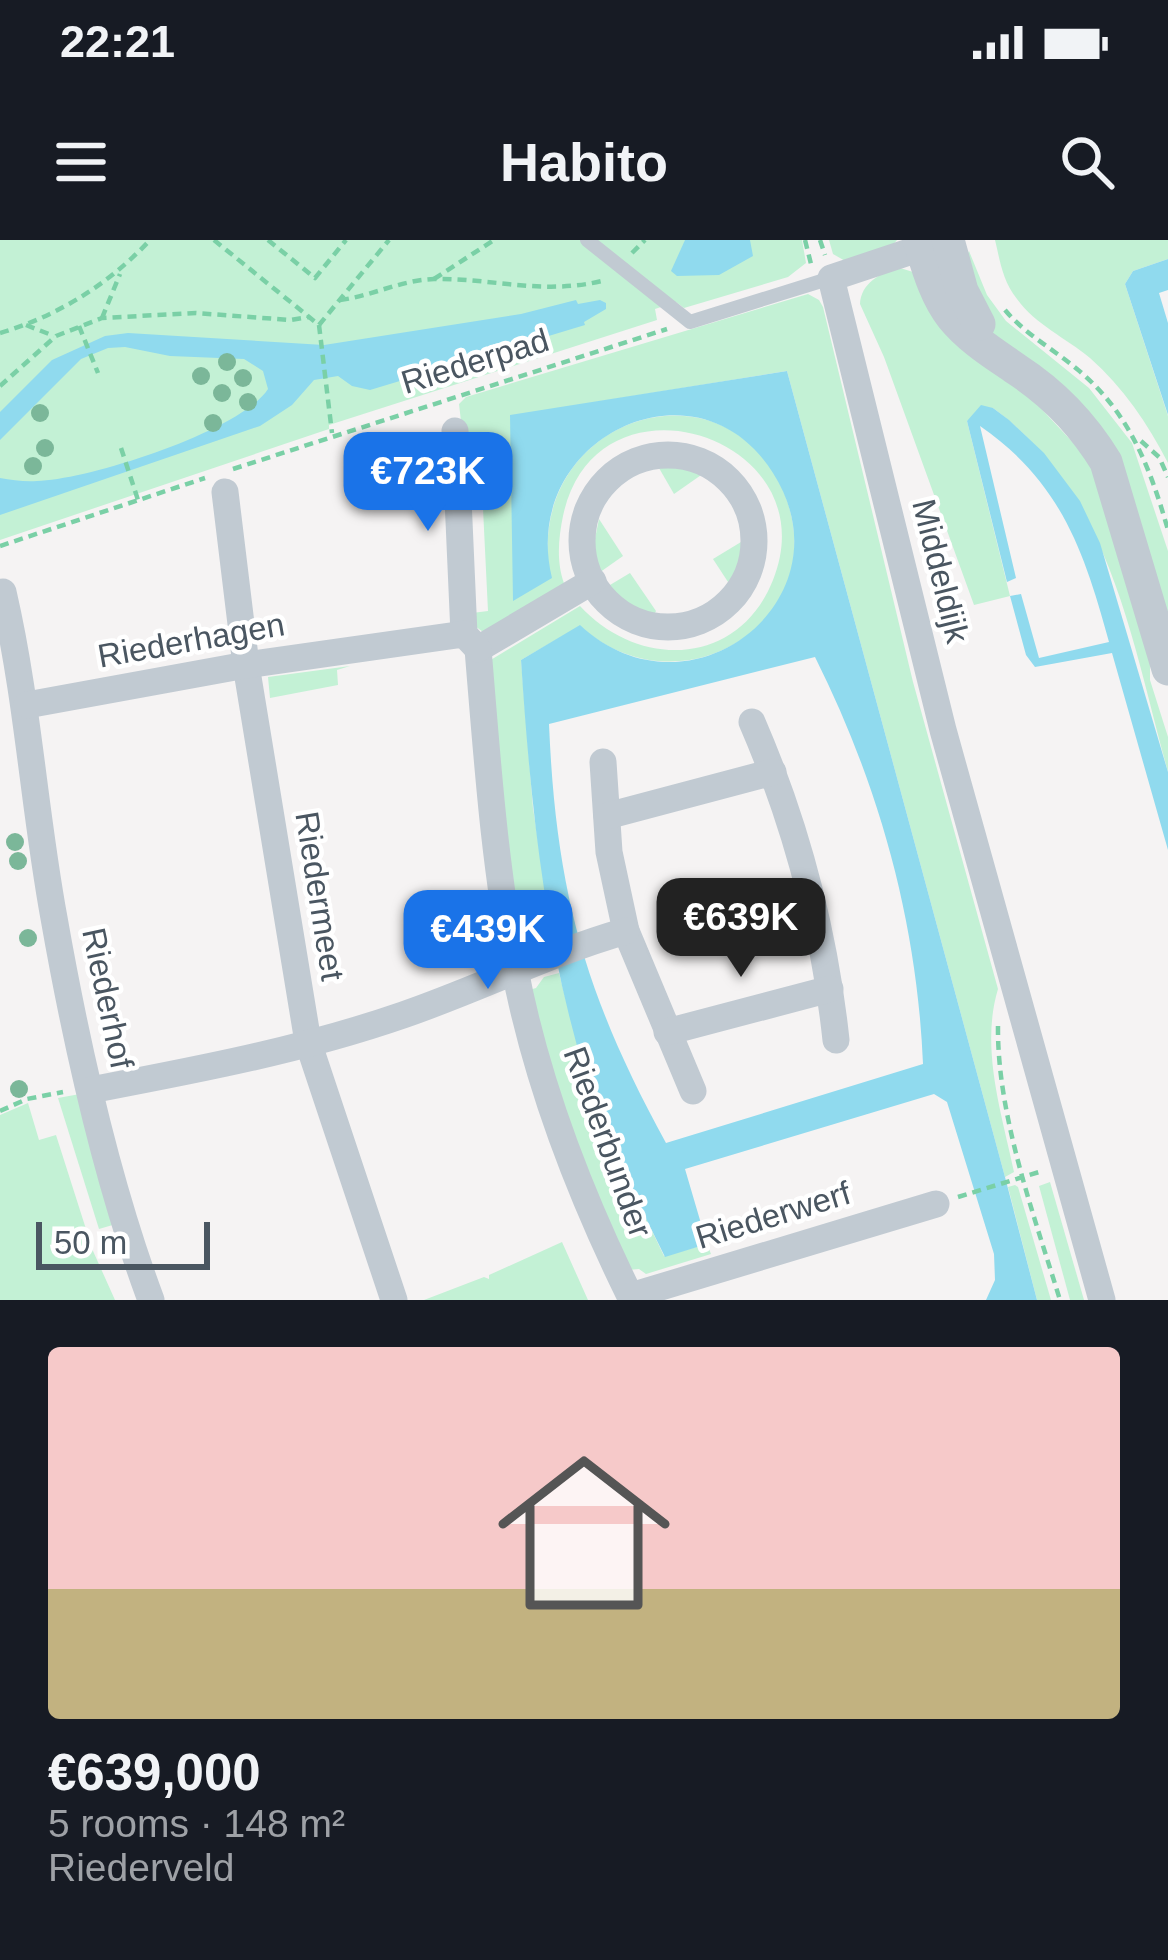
<!DOCTYPE html>
<html lang="en">
<head>
<meta charset="utf-8">
<style>
	:root { --surface:#171b24; --page:#20242c; --text:#f1f3f6; --muted:#9ea1a6; --line:#363941; --accent:#1a73e8 }
	body { margin:0; font-family:Arial,sans-serif; background:var(--page); color:var(--text); height:100vh; display:flex; flex-direction:column; font-size:45px; white-space:nowrap }
	* { box-sizing:border-box; margin:0 }
	p { font-size:39px; color:var(--muted) }
	.icon { flex:none; width:66px; height:66px; fill:none; stroke:currentColor; stroke-width:2; stroke-linecap:round; stroke-linejoin:round }
	.map { position:relative; height:1060px; overflow:hidden }
	.details { display:flex; flex-direction:column; background:var(--surface); flex:1 }
	.details>* { flex:none }
	.scale { position:absolute; left:36px; bottom:30px; width:174px; box-sizing:border-box; padding-left:12px; border:6px solid #4a5661; border-top:0; font-size:33px; line-height:42px; white-space:nowrap; color:#4a5661; -webkit-text-stroke:9px #fff; paint-order:stroke }
	.price { position:absolute; translate:-50% -102px; padding:0 27px; border-radius:24px; background:var(--accent); color:#fff; font-size:39px; line-height:78px; filter:drop-shadow(0 3px 6px #0008) }
	.price::after { content:''; position:absolute; left:50%; top:72px; width:36px; height:27px; margin-left:-18px; background:inherit; clip-path:polygon(0 0,100% 0,50% 100%) }
	.price.selected { background:#222; color:#fff }
	ul { padding:0; list-style:none }
	li { display:grid; align-content:center; gap:24px; height:636px; padding:0 48px }
	li+li { border-top:3px solid var(--line) }
	li span { display:grid; place-items:center; height:372px; border-radius:12px; color:#555 }
	li>.icon { margin-inline-start:auto }
	span .icon { width:216px; height:216px; fill:#fffc; stroke-width:1 }
	li b { font-size:51px }
	.status { display:flex; justify-content:space-between; align-items:center; height:84px; padding:0 60px; background:var(--surface); direction:ltr }
	.status svg { height:33px; fill:currentColor }
	header { display:flex; justify-content:space-between; align-items:center; height:156px; padding:0 48px; background:var(--surface); font-size:54px; font-weight:700 }
	.map>svg:first-child { display:block }
	.green { fill:#c3f1d5 }
	.water { fill:#90daee; fill-rule:evenodd }
	.lines { fill:none; stroke-linecap:round; stroke-linejoin:round }
	.path { stroke:#7ad0a6; stroke-width:4.5; stroke-dasharray:9 6; stroke-linecap:butt }
	.service { stroke:#c1cad2; stroke-width:14 }
	.minor { stroke:#c1cad2; stroke-width:27 }
	.tertiary { stroke:#c1cad2; stroke-width:33 }
	.tree { fill:#7bb799 }
	.labels { text-anchor:middle; dominant-baseline:central; stroke-width:9; stroke-linejoin:round; paint-order:stroke }
	.street-label { font-size:33px; fill:#4a5661; stroke:#fff }
</style>
</head>
<body>
<div class="status"><b>22:21</b><svg viewBox="0 0 49 12"><path d="M0 12V9h3v3zM5 12V6h3v6zM10 12V3h3v9zM15 12V0h3v12zM26 1h20v11H26zM47 4h2v5h-2z"/></svg></div>
<header><svg class="icon" aria-label="menu" viewBox="0 0 24 24"><path d="M4 6h16M4 12h16M4 18h16"/></svg>Habito<svg class="icon" aria-label="search" viewBox="0 0 24 24"><circle cx="10" cy="10" r="6"/><path d="M15 15l6 6"/></svg></header>
<div class="map">
<svg width="1168" height="1060" viewBox="0 0 1168 1060">
	<rect width="100%" height="100%" fill="#f5f3f3"/>
	<g class="green">
		<path d="M0,0h802l4,23 -18,14 -104,31 -8,-6 -21,7 2,11 -328,105v4l-329,111z"/>
		<path d="M829,0h68l-5,6 -45,16 -14,-8z"/>
		<path d="M995,0h173v19l-35,12 -8,13 43,132v47c-20,-39 -45,-76 -78,-105 -24,-20 -54,-33 -73,-59 -15,-19 -17,-39 -22,-59z"/>
		<path d="M969,11l18,44 19,26 83,67 43,55 36,108v78l-33,-115 -154,-195 -16,-60z"/>
		<path d="M897,27l16,5 181,193 56,177v38l18,57v35c-37,-133 -57,-277 -175,-364l-26,13 43,175 -36,9 -90,-248 -24,-53c1,-21 20,-30 37,-37z"/>
		<path d="M808,54l11,6 4,7 90,375 85,307c-18,59 4,125 16,183l-9,5 -218,-806 -277,45 38,146c-12,-147 174,-204 234,-74 58,129 -100,230 -202,138l-59,34 12,148 19,126 -16,7 -10,-7 -8,1 -29,-274 91,-55c58,63 158,62 193,-26 57,-143 -177,-219 -210,-64 -5,24 -7,50 3,72l-83,44 -8,-6 -3,-13 16,-2 -8,-164h-16l-5,-43 7,-7z"/>
		<path d="M662,223l23,1 19,9 -30,21 -15,-26z"/>
		<path d="M599,279l24,37 -27,19 -4,-22z"/>
		<path d="M741,302l6,4c-2,14 -5,30 -17,39l-17,-26z"/>
		<path d="M630,333l26,38 -2,4 -29,-11 -20,-16z"/>
		<path d="M350,426l-13,4 1,15 -68,13 -2,-21z"/>
		<path d="M559,733c24,99 60,191 105,283l43,-12 4,10 -65,20 -7,-5 -12,1 -54,-130 -44,-150 7,-2 8,-11z"/>
		<path d="M80,854l36,130 -17,5 -41,-131z"/>
		<path d="M28,863l11,37 17,-5 37,116 22,49h-115v-185z"/>
		<path d="M1050,942l34,118h-14l-31,-114z"/>
		<path d="M1015,945l3,2 33,113h-14l-29,-113z"/>
		<path d="M562,1002l26,58h-164l60,-23 5,2v-4z"/>
	</g>
	<g class="water">
		<path d="M685,0h65l3,16 -34,19 -42,1 -6,-5z"/>
		<path d="M1168,19v31l-9,3 9,30v92l-43,-131 8,-13z"/>
		<path d="M576,60l2,4 22,-4 6,3v6l-22,13 1,3 -215,65 -18,-4 -14,-10 -24,4 -22,25 -32,21 -260,89v-37c12,2 25,4 37,3 51,-1 204,-50 231,-92l-5,-18 -19,-12 -74,-3 -45,-9 -17,1 -27,11 -81,81v-28l52,-52 53,-24 23,-3 196,12 197,-31z"/>
		<path d="M787,131l218,806 32,123h-51l9,-20 -1,-26 -47,-152 -13,-8 -249,75 22,75 -42,13c-30,-61 -61,-122 -81,-187 -40,-133 -54,-271 -63,-410l59,-35c109,102 273,-26 193,-152 -77,-122 -255,-33 -221,105l-39,23 -3,-186zM815,417c64,128 102,264 108,407l-257,79c-81,-148 -110,-251 -117,-419z"/>
		<path d="M981,165l12,3 16,12 35,33 36,48 20,42 68,229v78l-56,-197 -77,14 -9,-12 -16,-59 11,-2 18,64 70,-16c-25,-91 -48,-160 -129,-216l36,152 -9,4 -40,-161z"/>
	</g>
	<g class="lines">
		<g class="path">
			<path d="M214,0l105,85 70,-85"/>
			<path d="M268,0l47,38 31,-38"/>
			<path d="M805,0l6,24"/>
			<path d="M820,0l5,15"/>
			<path d="M632,13l13,-13"/>
			<path d="M434,39l60,-39"/>
			<path d="M340,60c32,-4 61,-20 94,-21 60,-1 110,17 172,1"/>
			<path d="M1005,70c20,24 48,39 72,59 52,43 73,98 91,161"/>
			<path d="M102,78l18,-44"/>
			<path d="M26,85l28,11"/>
			<path d="M319,85l13,108"/>
			<path d="M79,86l19,47"/>
			<path d="M0,93c58,-17 109,-49 150,-93"/>
			<path d="M0,146l56,-50 46,-18 94,-5 94,7 19,-3"/>
			<path d="M1141,201l18,16 9,20"/>
			<path d="M121,208l17,52"/>
			<path d="M233,229l434,-140"/>
			<path d="M0,306l205,-68"/>
			<path d="M998,786c-1,89 36,189 62,274"/>
			<path d="M0,871l27,-12 36,-7"/>
			<path d="M958,957l81,-25"/>
		</g>
		<path class="service" d="M587,0l103,82 141,-44"/>
		<g class="minor">
			<path d="M939,2l-108,36 112,452 159,570"/>
			<path d="M455,191l9,203"/>
			<circle cx="668" cy="301" r="86"/>
			<path d="M225,252l21,173 62,377 86,258"/>
			<path d="M0,353l3,-1c25,108 31,218 51,326 22,125 53,264 97,382"/>
			<path d="M478,409c9,107 16,216 37,321 22,114 66,227 117,330"/>
			<path d="M478,409l115,-68"/>
			<path d="M27,465l219,-40 218,-31 14,15"/>
			<path d="M752,482c45,104 72,206 84,318"/>
			<path d="M603,522l6,90 17,79 67,160"/>
			<path d="M607,576l166,-44"/>
			<path d="M667,792l163,-43"/>
			<path d="M91,850c105,-20 211,-40 312,-75 76,-26 146,-62 223,-84"/>
			<path d="M631,1056l305,-92"/>
		</g>
		<g class="tertiary">
			<path d="M919,0c8,25 16,56 33,77 18,22 41,36 64,52 37,24 67,55 90,93l62,207"/>
			<path d="M948,0l14,51 17,33"/>
		</g>
	</g>
	<g class="tree">
		<circle cx="227" cy="122" r="9"/>
		<circle cx="201" cy="136" r="9"/>
		<circle cx="243" cy="138" r="9"/>
		<circle cx="222" cy="153" r="9"/>
		<circle cx="248" cy="162" r="9"/>
		<circle cx="40" cy="173" r="9"/>
		<circle cx="213" cy="183" r="9"/>
		<circle cx="45" cy="208" r="9"/>
		<circle cx="33" cy="226" r="9"/>
		<circle cx="15" cy="602" r="9"/>
		<circle cx="18" cy="621" r="9"/>
		<circle cx="28" cy="698" r="9"/>
		<circle cx="19" cy="849" r="9"/>
	</g>
	<g class="labels">
		<g class="street-label">
			<text transform="translate(475 121) rotate(-17)">Riederpad</text>
			<text transform="translate(941 331) rotate(76)">Middeldijk</text>
			<text transform="translate(191 400) rotate(-10)">Riederhagen</text>
			<text transform="translate(320 656) rotate(81)">Riedermeet</text>
			<text transform="translate(108 758) rotate(78)">Riederhof</text>
			<text transform="translate(608 902) rotate(70)">Riederbunder</text>
			<text transform="translate(773 975) rotate(-17)">Riederwerf</text>
		</g>
	</g>
</svg>
<div class="scale">50 m</div>
<b class="price" style="left:428px;top:294px">€723K</b>
<b class="price selected" style="left:741px;top:740px">€639K</b>
<b class="price" style="left:488px;top:752px">€439K</b>
</div>
<section class="details">
<ul>
<li><span style="background:linear-gradient(#f6c9c9 65%,#c2b280 0)"><svg class="icon" aria-label="home" viewBox="0 0 24 24"><path d="M3 11l9-7 9 7M6 9v11h12V9"/></svg></span><div><b>€639,000</b><p>5 rooms · 148 m²</p><p>Riederveld</p></div></li>
</ul>
</section>
</body>
</html>
